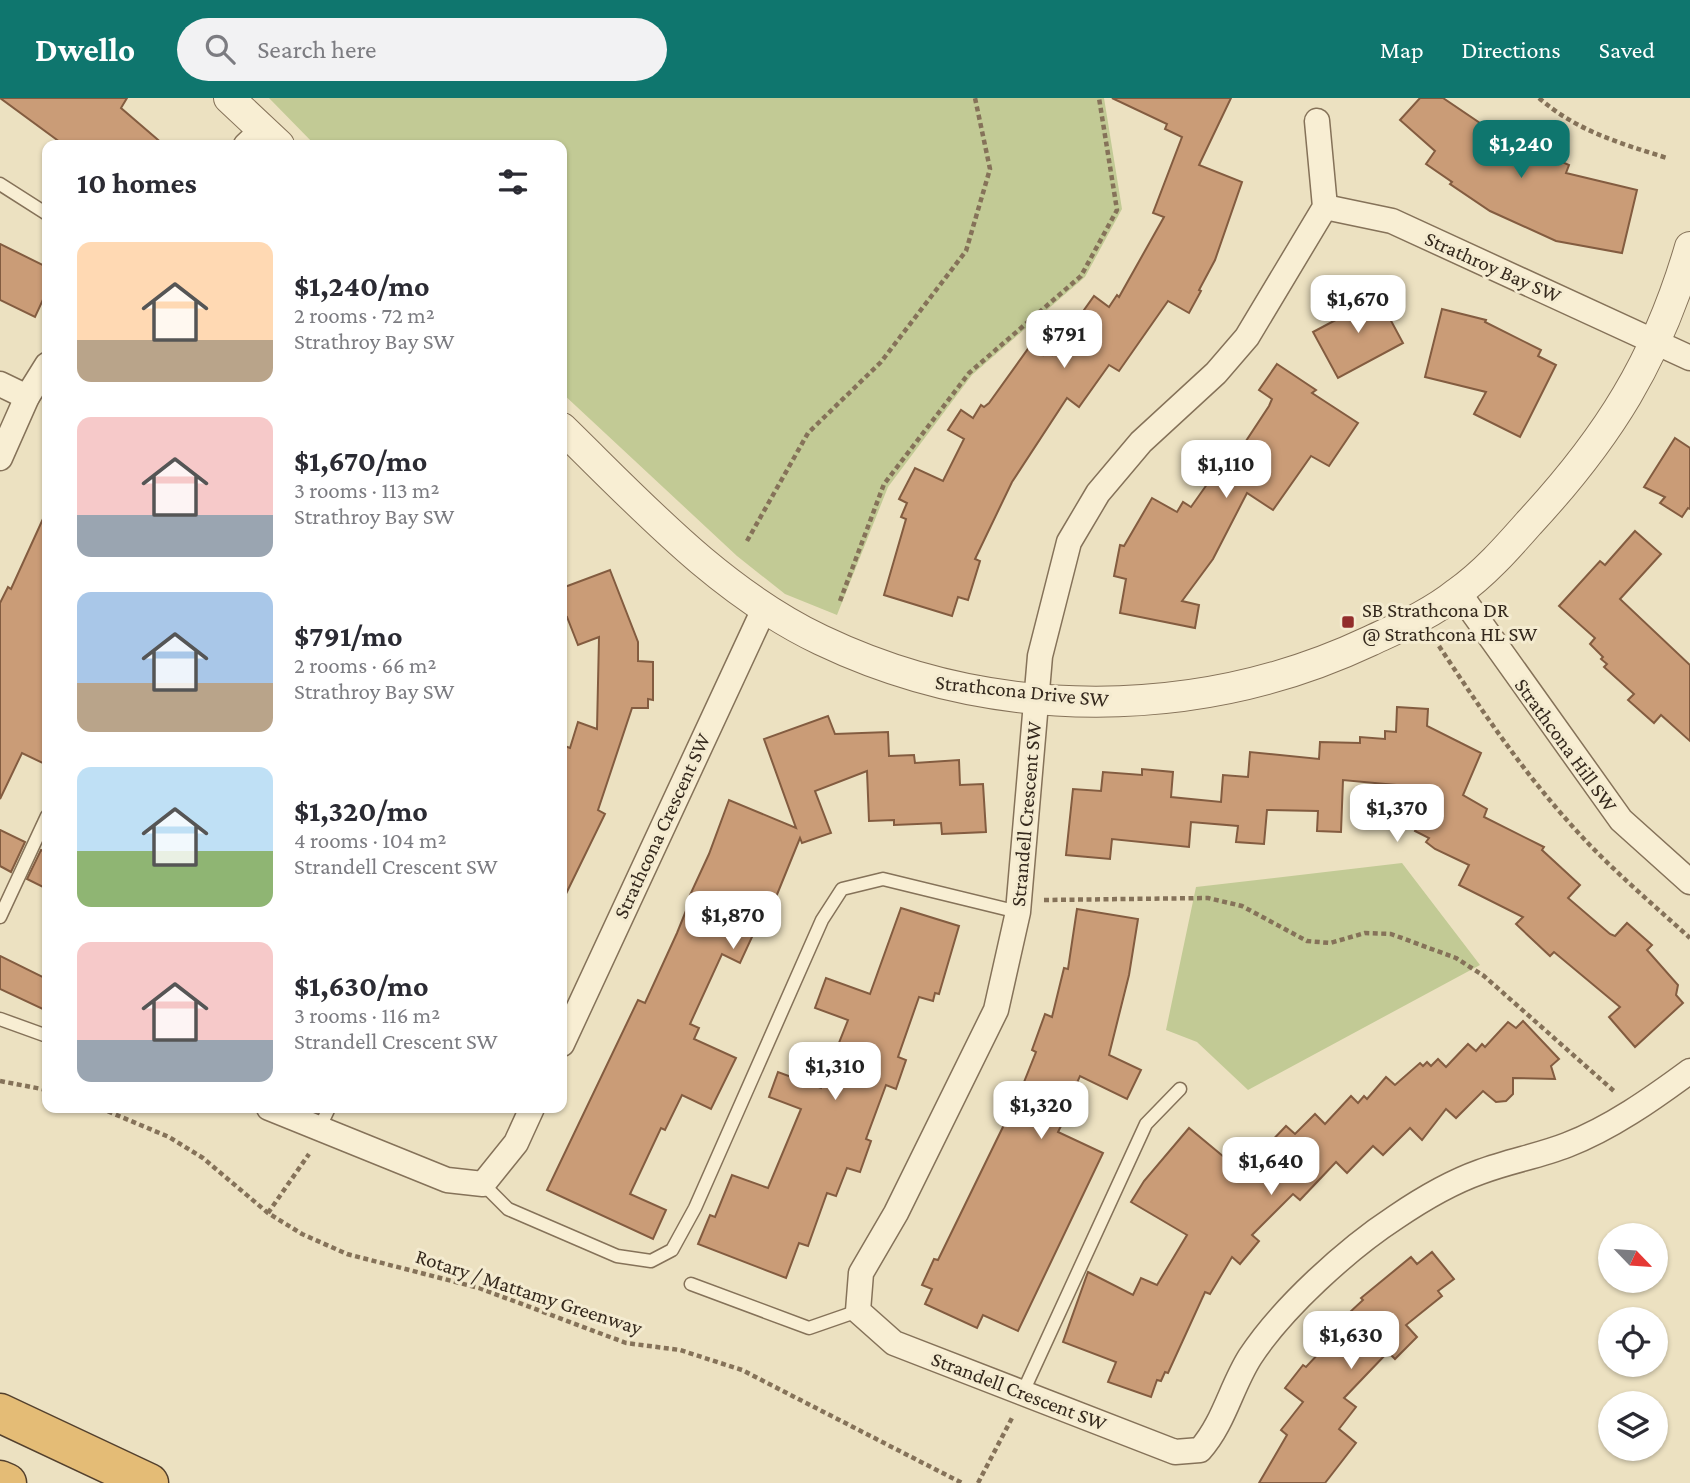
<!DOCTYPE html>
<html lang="en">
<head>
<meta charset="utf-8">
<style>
	:root { --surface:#fff; --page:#f2f2f3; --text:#2b2b33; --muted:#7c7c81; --accent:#0f766e }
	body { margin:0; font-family:"Crimson Pro",serif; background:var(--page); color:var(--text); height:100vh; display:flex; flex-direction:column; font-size:26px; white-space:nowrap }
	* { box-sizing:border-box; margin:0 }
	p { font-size:23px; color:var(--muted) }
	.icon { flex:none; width:38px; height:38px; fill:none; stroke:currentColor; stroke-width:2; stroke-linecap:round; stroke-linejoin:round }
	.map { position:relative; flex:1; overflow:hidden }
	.sheet { position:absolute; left:42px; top:42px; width:525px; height:973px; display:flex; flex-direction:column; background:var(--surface); border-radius:14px; box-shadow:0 2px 5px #0004 }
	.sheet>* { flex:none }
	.needle { width:46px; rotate:115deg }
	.buttons { position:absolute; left:1598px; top:1125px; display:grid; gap:14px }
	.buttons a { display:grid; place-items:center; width:70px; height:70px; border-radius:50%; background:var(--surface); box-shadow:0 2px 5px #0004; font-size:35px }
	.price { position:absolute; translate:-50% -60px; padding:0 16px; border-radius:14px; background:#fff; color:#222; font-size:23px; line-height:46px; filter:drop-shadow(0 2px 4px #0008) }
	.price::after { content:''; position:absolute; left:50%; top:42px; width:21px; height:16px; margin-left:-10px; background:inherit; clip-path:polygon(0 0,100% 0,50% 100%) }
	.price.active { background:var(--accent); color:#fff }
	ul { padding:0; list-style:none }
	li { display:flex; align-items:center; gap:21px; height:175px; padding:0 35px }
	li span { display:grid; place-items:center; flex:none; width:196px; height:140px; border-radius:14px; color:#555 }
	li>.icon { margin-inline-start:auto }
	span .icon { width:84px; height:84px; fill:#fffc; stroke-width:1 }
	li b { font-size:30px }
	h2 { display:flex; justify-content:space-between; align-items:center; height:84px; padding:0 35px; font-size:30px }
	header { display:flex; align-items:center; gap:42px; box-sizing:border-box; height:98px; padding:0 35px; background:var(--accent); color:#fff }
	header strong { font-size:33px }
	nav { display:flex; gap:38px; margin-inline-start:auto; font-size:24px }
	.search { width:490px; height:63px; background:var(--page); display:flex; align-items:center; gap:18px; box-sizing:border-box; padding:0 24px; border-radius:38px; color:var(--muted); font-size:26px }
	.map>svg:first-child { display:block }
	.green { fill:#c2ca95 }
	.building { fill:#ca9c77; stroke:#835c40; stroke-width:2 }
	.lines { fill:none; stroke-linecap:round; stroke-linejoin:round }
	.service-casing { stroke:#857259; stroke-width:15 }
	.minor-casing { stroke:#857259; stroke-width:27 }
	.tertiary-casing { stroke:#857259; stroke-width:32 }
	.trunk-casing { stroke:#53402d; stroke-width:41 }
	.path { stroke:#857259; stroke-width:4.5; stroke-dasharray:5 3.5; stroke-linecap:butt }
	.service { stroke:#f8eed3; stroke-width:12 }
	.minor { stroke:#f8eed3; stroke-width:24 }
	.tertiary { stroke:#f8eed3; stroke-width:30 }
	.trunk { stroke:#e4bc76; stroke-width:38 }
	.poi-dot { fill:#922d2b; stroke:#f4ebd0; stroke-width:2.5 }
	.labels { text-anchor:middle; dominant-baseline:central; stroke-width:6; stroke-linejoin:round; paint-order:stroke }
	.street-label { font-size:21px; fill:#35291d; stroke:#f4ebd0 }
	.poi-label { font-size:21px; fill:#35291d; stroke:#f4ebd0; text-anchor:start }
</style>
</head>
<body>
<header>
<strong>Dwello</strong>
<div class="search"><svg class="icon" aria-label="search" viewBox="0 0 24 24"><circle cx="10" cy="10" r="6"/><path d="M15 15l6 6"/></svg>Search here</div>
<nav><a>Map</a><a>Directions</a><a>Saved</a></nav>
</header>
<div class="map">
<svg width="1690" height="1385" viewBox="0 0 1690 1385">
	<rect width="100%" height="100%" fill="#ece1c1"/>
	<g class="green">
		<path d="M269,0h835l18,111 -37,68 -113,98 -84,112 -51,128 -52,-21 -48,-38 -175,-163v-248h-247z"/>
		<path d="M1402,765l78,102 -232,125 -51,-48 -31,-12 30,-143z"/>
	</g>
	<g class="building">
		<path d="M0,0h127l-6,10 43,37h-100z"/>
		<path d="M1112,0h119l-32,67 43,17 -27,78 -16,30 2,1 -12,22 -21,-12 -49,70 -10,-6 -30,42 -12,-9 -55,84 -37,77 5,2 -12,39 -10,-3 -6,19 -68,-21 22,-76 -5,-2 6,-14 -8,-4 16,-31 28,13 21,-42 -16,-9 13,-20 12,8 8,-13 3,2 5,-4 41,-57 13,9 3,-5 6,5 42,-59 15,11 8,-12 2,2 45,-80 -11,-4 29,-76 -17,-8 2,-5z"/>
		<path d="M1420,0h23l74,50 3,-5 49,22 -3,8 71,17 -15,63 -66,-12 -66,-30 -40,-27 2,-2 -26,-18 9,-13 -35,-31z"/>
		<path d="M0,146l47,23v24l-12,26 -35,-17z"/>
		<path d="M1375,193l28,52 -65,35 -25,-46 34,-18 -3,-6z"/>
		<path d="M1442,211l44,11 -1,2 56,28 -3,6 18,9 -36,72 -46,-23 12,-22 -61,-15z"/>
		<path d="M1277,266l39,26 -4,3 46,30 -29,43 -18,-10 -38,54 -26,-17 -34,66 -31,42 17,4 -4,23 -75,-15 6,-34 -12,-3 6,-31 4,1 28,-48 25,14 6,-10 8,5 43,-61 6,4 29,-44 3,-7 -13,-9z"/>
		<path d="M1675,340l15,10v61l-2,-1 -6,9 -22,-14 5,-6 -21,-10z"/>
		<path d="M47,412v255l-25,-12 -22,46v-196l8,-16 3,2z"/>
		<path d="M1635,433l26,23 -41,45 70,66v76l-29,-26 -7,8 -26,-23 6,-6 -30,-27 3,-3 -6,-5 2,-2 -13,-13 5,-6 -36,-32 41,-45 5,4z"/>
		<path d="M610,472l28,72v19l15,1v38l-5,-1v9h-16l-34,102 7,4 -43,88v-157l8,3 8,-26 19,7 2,-92 -21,8 -11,-28 -5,2v-31z"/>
		<path d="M1397,609l31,2 -1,17 54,27 -18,42 24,14 -3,8 60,30 -2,3 38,35 -12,13 42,36 5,2 12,-13 25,22 -5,5 31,35 -2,10 7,8 -48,44 -26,-30 11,-10 -66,-55 -4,4 -34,-32 7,-7 -64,-32 10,-20 -34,-16 -9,-7 3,-4 -14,-7 10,-20 -3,-2 6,-21 -85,-8 -2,52 -24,-1 1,-20 -51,-1 -3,34 -28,-2 2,-16 -47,-4 -2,25 -77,-8 -2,20 -44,-4 7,-66 28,2 2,-19 39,3v-6l31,3 -2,25 50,5 2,-27 25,2 2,-25 69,7 1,-17 40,1v-6l25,2v-8l11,1z"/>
		<path d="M828,618l7,18 53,-2 1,24 25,-1 1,8 44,-3 1,25 23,-1 3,48 -44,2 -1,-11 -47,2v-5l-25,1 -2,-50 -52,20 16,42 -29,10 -2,-5 -37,91 -6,-3 -17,37 -18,-9 -32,70 9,4 -5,11 42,19 -25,51 -29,-14 -17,35 -4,-2 -31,66 36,16 -13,29 -106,-49 91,-190 7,3 32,-70 15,-37 -2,-1 19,-41 20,-54 67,28 -32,-89z"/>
		<path d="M0,732l25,12 -14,30 -11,-6z"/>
		<path d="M41,752l6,3v36l-20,-10z"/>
		<path d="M901,810l58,18 -20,68 -4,-1 -2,8 -14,-4 -21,60 8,3 -10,29 -10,-4 -20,54 5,2 -11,31 -13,-4 -11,28 -9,-3 -19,53 -9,-3 -13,35 -88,-34 12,-29 5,2 17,-42 36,13 33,-79 -32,-12 9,-25 43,16 27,-68 -33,-12 11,-30 44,16z"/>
		<path d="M1077,811l61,10 -9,56 -20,80 32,15 -14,29 -47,-23 -21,46 3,2 -4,8 45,21 -85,178 -35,-16 -6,13 -52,-24 7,-15 -10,-4 12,-26 4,1 82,-168 16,-40 -4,-2 13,-36 7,3 12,-49 4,1z"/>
		<path d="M0,858l47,23v32l-47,-22z"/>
		<path d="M1523,923l36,38 -8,7 4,13 -42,-1v16l-7,7 -10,1 -13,-11 -27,27 -10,-9 -24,31 -12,-12 -27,27 -10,-9 -26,27 -11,-11 -36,38 -7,-6 -41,41 7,6 -19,23 -8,-7 -22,37 -5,-2 -37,81 -3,-1 -4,9 -4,-1 -6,17 -43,-15 8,-20 -53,-20 25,-70 45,23 8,-17 16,7 30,-50 -56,-33 13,-21 45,-53 53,44 44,-46 9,8 20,-20 10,10 26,-28 7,7 6,-7 3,3 19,-22 9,8 25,-22 3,3 4,-4 4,4 7,-7 8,8 22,-23 8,7 6,-7 3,3 23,-25 8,6z"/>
		<path d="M1432,1154l22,27 -16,12 4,5 -36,29 11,12 -22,22 -7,-7 -44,46 12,9 -17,22 17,14 -31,40h-66l28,-48 -6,-5 22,-28 -18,-14 18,-23 3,2 47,-50 -4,-4 14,-13 -2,-2 50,-41 6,7z"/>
	</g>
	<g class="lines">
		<defs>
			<g id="service">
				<path d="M0,86l47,30"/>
				<path d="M0,819l47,-101"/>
				<path d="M0,921l47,17"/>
				<path d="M320,1029l9,-19"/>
				<path d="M483,1086l25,25 109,47 34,5 21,-11 23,-42 127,-288 20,-31 41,-10 135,33"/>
				<path d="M691,1186l118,44 49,-17"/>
				<path d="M1022,1296l124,-270 34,-35"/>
			</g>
			<g id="minor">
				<path d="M1317,23l8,86 -78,130 -31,36 -75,69 -43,51 -29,49 -29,114 -22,256 -22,98 -100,203 -35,60 -3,38 36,32 281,109 25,-2c24,-27 31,-63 50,-93 32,-49 97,-108 146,-140 25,-17 56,-35 84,-45 29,-11 59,-16 87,-27 44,-17 85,-46 123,-74"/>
				<path d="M246,47l17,-16"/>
				<path d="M1325,109l67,14 298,137"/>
				<path d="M0,286l27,13"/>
				<path d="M0,360l27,-61 20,-32"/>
				<path d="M1459,495l162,227 69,62"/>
				<path d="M562,946l202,-435"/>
				<path d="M269,1010l178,72 36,4 33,-41 16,-35"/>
			</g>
			<g id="tertiary">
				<path d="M229,0l50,47"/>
				<path d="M562,330c79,77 158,164 259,212 172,82 377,82 549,1 30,-14 61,-27 87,-48 27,-19 50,-45 72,-70 79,-85 128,-163 161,-276"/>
			</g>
			<g id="trunk">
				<path d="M0,1315l149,70"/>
				<path d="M0,1382l7,3"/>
			</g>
		</defs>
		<use href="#service" class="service-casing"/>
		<use href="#minor" class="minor-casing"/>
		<use href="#tertiary" class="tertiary-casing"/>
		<use href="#trunk" class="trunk-casing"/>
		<g class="path">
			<path d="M1539,0c38,33 80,45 128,60"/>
			<path d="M747,443l61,-108 73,-71 85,-111 24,-82 -15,-71"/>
			<path d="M840,503l44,-117 85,-111 112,-97 36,-66 -18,-112"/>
			<path d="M1439,548c39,59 80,120 127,173 38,44 82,81 124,119"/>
			<path d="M1044,802l164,-2 34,8 65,35 23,2 35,-10 26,1 65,24 28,18 131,116"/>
			<path d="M0,983l47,9"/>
			<path d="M100,1010l69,29 34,21 65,55 34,21 45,20 132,34 147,55 54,7 62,20 220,113"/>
			<path d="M268,1115l41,-59"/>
			<path d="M978,1385l34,-65"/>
		</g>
		<use href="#service" class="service"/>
		<use href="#minor" class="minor"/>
		<use href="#tertiary" class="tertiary"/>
		<use href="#trunk" class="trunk"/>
	</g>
	<rect class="poi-dot" x="1341" y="517" width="14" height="14" rx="3.5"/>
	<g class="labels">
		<g class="street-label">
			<text transform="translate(1493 169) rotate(24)">Strathroy Bay SW</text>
			<text transform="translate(1022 593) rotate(6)">Strathcona Drive SW</text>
			<text transform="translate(1566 647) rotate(54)">Strathcona Hill SW</text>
			<text transform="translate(1026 716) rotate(-85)">Strandell Crescent SW</text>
			<text transform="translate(662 728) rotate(-65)">Strathcona Crescent SW</text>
			<text transform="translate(529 1194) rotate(18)">Rotary / Mattamy Greenway</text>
			<text transform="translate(1019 1293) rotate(21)">Strandell Crescent SW</text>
		</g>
		<g class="poi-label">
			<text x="1362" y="512">SB Strathcona DR<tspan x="1362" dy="24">@ Strathcona HL SW</tspan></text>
		</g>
	</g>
</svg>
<div class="buttons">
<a><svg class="needle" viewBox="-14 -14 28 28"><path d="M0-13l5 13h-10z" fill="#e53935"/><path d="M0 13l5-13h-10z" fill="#7c7c81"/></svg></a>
<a><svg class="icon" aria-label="locate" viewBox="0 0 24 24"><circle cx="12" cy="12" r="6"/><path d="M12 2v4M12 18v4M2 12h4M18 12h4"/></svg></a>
<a><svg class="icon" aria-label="layers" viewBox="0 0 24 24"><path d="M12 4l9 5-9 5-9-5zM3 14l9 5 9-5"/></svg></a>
</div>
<b class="price active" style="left:1521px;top:82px">$1,240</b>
<b class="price" style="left:1358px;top:237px">$1,670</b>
<b class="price" style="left:1064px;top:272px">$791</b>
<b class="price" style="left:1226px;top:402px">$1,110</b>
<b class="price" style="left:1397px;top:746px">$1,370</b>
<b class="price" style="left:733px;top:853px">$1,870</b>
<b class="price" style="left:835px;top:1004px">$1,310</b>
<b class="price" style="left:1041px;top:1043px">$1,320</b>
<b class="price" style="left:1271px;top:1099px">$1,640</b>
<b class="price" style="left:1351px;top:1273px">$1,630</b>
<section class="sheet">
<h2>10 homes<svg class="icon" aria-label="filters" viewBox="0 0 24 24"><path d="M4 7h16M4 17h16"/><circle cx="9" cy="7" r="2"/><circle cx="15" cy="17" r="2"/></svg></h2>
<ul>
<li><span style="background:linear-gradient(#ffd9b3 70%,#b9a48a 0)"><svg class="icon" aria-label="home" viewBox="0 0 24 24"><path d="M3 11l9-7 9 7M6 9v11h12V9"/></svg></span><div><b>$1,240/mo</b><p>2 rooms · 72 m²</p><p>Strathroy Bay SW</p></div></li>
<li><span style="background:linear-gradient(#f6c9c9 70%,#9aa5b1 0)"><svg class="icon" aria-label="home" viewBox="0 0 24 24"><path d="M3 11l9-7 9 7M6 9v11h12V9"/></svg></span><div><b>$1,670/mo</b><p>3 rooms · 113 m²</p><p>Strathroy Bay SW</p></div></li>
<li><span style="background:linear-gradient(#a9c7e8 65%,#b9a48a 0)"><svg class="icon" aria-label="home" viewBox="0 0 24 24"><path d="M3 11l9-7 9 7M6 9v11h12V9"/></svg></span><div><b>$791/mo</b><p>2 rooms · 66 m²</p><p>Strathroy Bay SW</p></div></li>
<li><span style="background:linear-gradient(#bfe0f5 60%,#8fb573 0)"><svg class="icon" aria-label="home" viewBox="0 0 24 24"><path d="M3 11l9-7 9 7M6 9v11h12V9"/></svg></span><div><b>$1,320/mo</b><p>4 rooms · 104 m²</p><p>Strandell Crescent SW</p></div></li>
<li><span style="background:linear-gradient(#f6c9c9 70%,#9aa5b1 0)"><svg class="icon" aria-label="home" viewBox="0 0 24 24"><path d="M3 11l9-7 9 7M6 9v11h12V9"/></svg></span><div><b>$1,630/mo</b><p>3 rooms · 116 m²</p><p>Strandell Crescent SW</p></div></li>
</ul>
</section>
</div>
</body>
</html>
